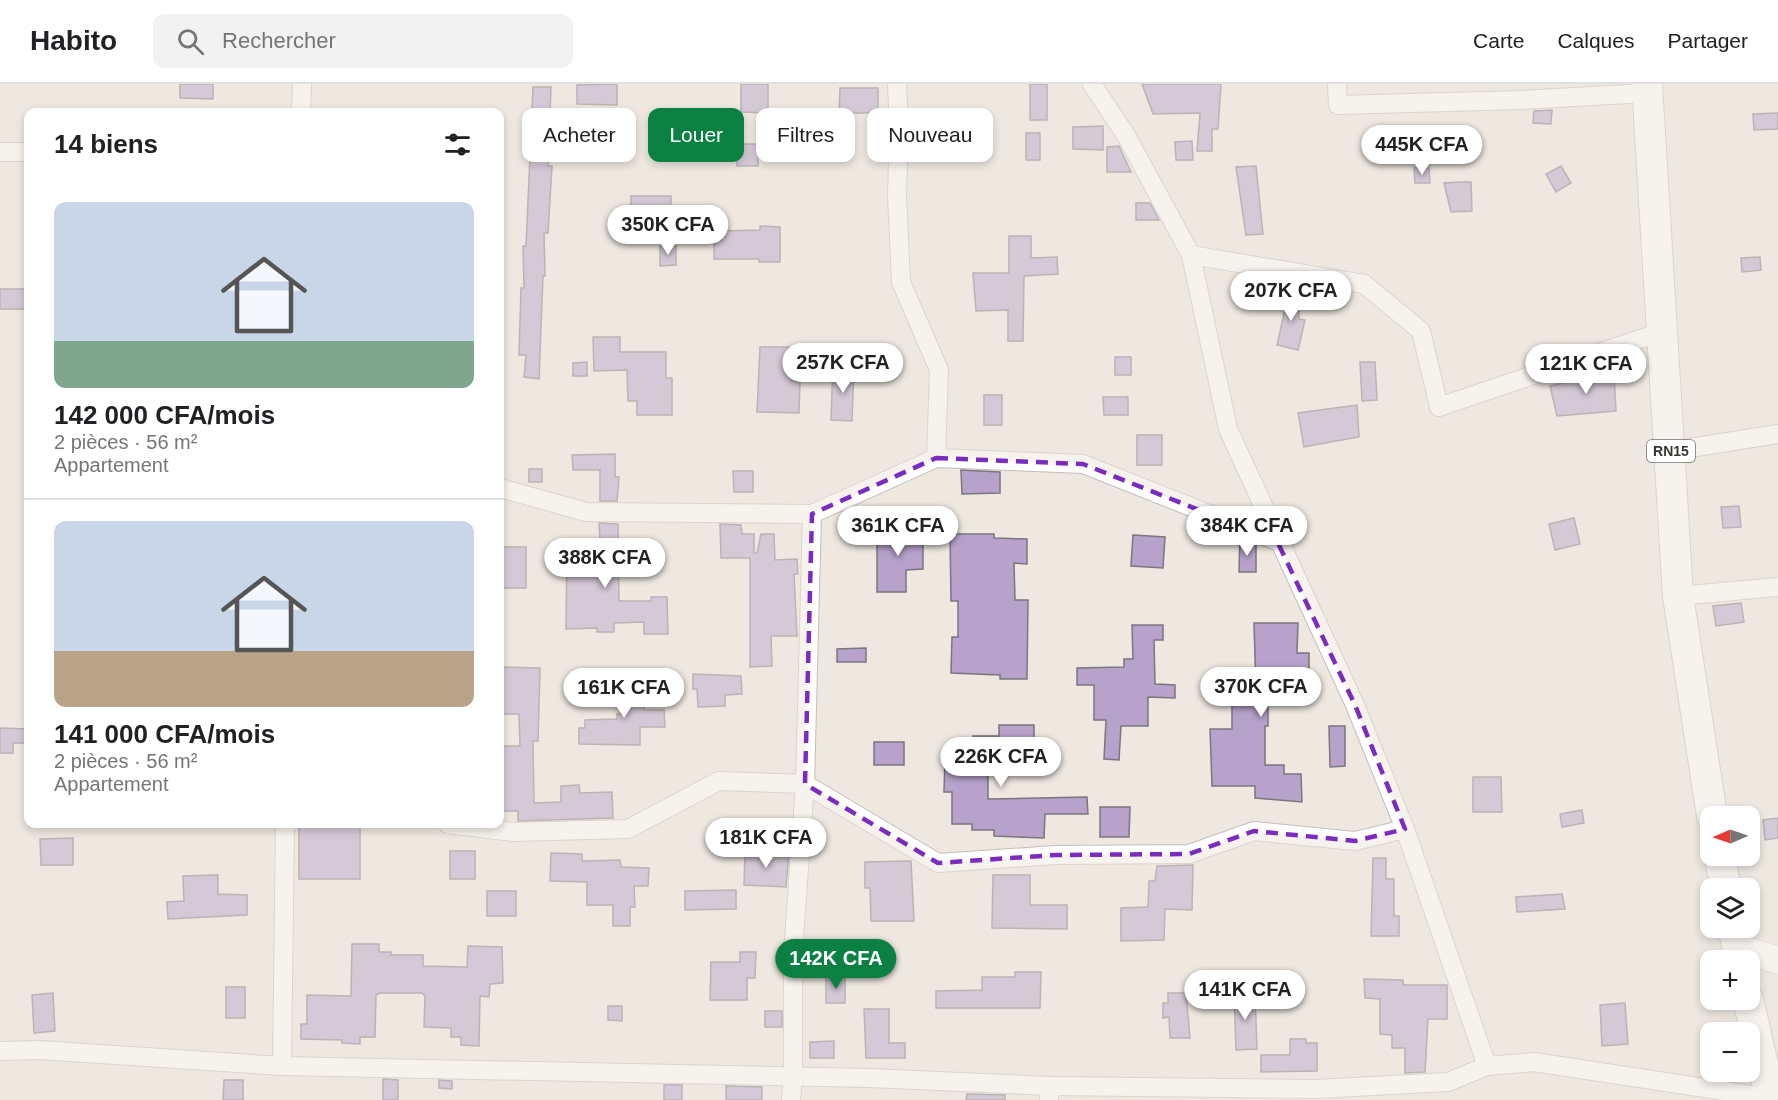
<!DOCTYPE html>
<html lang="fr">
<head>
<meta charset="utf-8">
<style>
	:root { --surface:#fff; --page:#f2f2f2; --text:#202124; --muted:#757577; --line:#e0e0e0; --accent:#0b8043 }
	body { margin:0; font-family:Arial,sans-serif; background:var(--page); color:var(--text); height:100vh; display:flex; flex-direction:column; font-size:22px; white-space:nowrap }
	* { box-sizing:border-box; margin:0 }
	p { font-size:20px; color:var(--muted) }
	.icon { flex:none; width:33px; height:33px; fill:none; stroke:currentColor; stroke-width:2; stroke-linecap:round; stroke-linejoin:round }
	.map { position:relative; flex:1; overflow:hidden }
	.drawer { position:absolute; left:24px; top:24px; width:480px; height:720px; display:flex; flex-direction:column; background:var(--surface); border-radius:12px; box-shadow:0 3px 9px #0003 }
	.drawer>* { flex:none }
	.hud { position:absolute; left:522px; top:24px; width:570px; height:54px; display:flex; gap:12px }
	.needle { width:39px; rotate:268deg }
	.controls { position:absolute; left:1700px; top:722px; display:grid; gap:12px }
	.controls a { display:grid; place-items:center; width:60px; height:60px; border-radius:12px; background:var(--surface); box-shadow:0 3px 9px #0003; font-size:30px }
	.price { position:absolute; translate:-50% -51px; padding:0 14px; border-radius:21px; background:#fff; color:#222; font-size:20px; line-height:39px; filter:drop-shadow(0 2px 3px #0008) }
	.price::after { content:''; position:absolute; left:50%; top:36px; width:18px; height:14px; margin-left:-9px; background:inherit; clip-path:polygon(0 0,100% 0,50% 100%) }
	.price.current { background:var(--accent); color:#fff }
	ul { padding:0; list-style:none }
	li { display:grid; align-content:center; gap:12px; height:318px; padding:0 30px }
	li+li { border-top:2px solid var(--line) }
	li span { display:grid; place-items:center; height:186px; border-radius:12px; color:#555 }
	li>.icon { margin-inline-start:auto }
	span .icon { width:108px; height:108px; fill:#fffc; stroke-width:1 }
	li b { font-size:26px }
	h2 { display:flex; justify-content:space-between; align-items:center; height:72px; padding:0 30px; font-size:26px }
	.chip { padding:0 21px; border-radius:12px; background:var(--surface); box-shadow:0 3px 9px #0003; font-size:21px; line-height:54px }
	.chip.current { background:var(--accent); color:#fff }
	header { display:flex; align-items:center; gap:36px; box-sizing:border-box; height:84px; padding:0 30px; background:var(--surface); border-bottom:2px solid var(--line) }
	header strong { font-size:28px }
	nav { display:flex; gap:33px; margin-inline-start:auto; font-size:21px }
	.search { width:420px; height:54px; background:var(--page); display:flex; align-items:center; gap:15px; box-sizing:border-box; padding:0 21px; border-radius:12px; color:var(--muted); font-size:22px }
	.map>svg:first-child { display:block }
	.building { fill:#b7a2cc; stroke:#7a767e; stroke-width:1.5 }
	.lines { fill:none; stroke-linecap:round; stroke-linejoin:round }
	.street-casing { stroke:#c4beb7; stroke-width:20 }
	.secondary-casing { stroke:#c4beb7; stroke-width:28 }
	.primary-casing { stroke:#c4beb7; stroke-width:32 }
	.street { stroke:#fff; stroke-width:18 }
	.secondary { stroke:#fff; stroke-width:27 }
	.primary { stroke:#fff; stroke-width:30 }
	.marked { fill:none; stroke:#7b2cbf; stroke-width:4.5; stroke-dasharray:12 8; stroke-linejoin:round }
	.labels { text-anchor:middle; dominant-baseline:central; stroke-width:4.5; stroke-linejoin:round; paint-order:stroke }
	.shield { fill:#fff; stroke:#72716f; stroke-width:1.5 }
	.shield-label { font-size:14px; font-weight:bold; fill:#363431 }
</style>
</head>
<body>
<header>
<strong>Habito</strong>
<div class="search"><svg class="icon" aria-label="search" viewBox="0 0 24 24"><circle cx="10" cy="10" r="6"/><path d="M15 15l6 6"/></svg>Rechercher</div>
<nav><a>Carte</a><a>Calques</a><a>Partager</a></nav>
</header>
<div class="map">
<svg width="1778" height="1016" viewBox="0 0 1778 1016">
	<rect width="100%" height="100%" fill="#eee8e0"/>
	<g class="building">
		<path d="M180,0h33v15l-33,-1z"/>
		<path d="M617,0v21l-40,-1v-19z"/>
		<path d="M741,0h27v29l-27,-1z"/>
		<rect x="1030" y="0" width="17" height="36"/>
		<path d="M1142,0h79l-3,45h-6v22h-15l3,-38 -47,1z"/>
		<path d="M533,3h18l-3,79h4l-4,67h-4l1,43h-2l-4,103 -15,-2 2,-22h-7l2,-67h3l-1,-42h3z"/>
		<path d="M840,4h38v25h-39z"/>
		<path d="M1552,26l-1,14 -18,-1 1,-12z"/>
		<path d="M659,27l33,1 -1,16h-32z"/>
		<path d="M773,29h17l1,30h-18z"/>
		<path d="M1778,29v16l-24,1 -1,-16z"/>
		<path d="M828,31h16l1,19h-17z"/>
		<path d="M696,32h34l-1,27h-32z"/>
		<path d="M1103,42v24l-30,-1v-22z"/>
		<rect x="1026" y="49" width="14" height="27"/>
		<path d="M1192,57l1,19h-17l-1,-18z"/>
		<path d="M737,60h22l-1,22h-21z"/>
		<path d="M1119,62l12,26h-24v-25z"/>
		<path d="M1256,82l7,68 -17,1 -10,-68z"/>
		<path d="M1561,82l10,17 -15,9 -10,-18z"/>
		<path d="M1414,84h15l1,15h-15z"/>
		<path d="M1462,98h9l1,29 -21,1 -7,-29z"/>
		<path d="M631,112h40v30l-27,1v-5l-13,1z"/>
		<path d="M1136,119h14l9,17h-23z"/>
		<path d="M760,142l20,1v35h-21v-3h-45v-19h7v-9l39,-1z"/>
		<path d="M1009,152h22v22l26,-1 1,17 -34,2 -1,65h-15v-31l-32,1 -3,-38h36z"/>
		<path d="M660,162h16v19l-16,1z"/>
		<path d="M1760,173l1,13 -19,2 -1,-14z"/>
		<path d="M1291,199l6,1 2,35 6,1 -7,30 -21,-5z"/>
		<rect x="0" y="205" width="28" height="20"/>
		<path d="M593,253h27v15h46v26h6v37h-35v-14h-9l-1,-31 -33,1z"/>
		<path d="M760,263h31v34h9l-1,32 -42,-1z"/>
		<rect x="1115" y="273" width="16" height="18"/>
		<path d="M587,278v14h-14v-13z"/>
		<path d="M1360,278h15l2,38 -15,1z"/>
		<path d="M833,282l21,1 -2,54 -21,-1z"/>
		<path d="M1614,288l2,39 -59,5 -7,-30 33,-8 -1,-4z"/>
		<rect x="984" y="311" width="18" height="30"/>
		<path d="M1103,313h25v18h-24z"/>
		<path d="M1357,321l2,32 -55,10 -6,-34z"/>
		<rect x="1137" y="351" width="25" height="30"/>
		<path d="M615,370v23h4l-2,24h-17v-31h-27l-1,-15z"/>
		<rect x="529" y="385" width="13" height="13"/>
		<path d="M961,386l39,2v21l-38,1z"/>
		<path d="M733,387h20v21h-19z"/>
		<path d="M1739,422l2,21 -18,1 -2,-21z"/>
		<path d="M1574,434l6,26 -25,6 -6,-26z"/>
		<path d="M599,439l19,1 1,77h32v-4h16l1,37h-24v-12l-30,1v9h-17v-4l-31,1 1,-86h23v-3l10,-1z"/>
		<path d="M720,440l21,1 1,9h12v19h3l4,-19h13l1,26 22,-1 1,15h-4l3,62h-26l1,30 -22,1v-109h-29z"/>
		<path d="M877,443l46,2v40l-17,1v22h-29z"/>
		<path d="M950,450h44v4l33,1v25l-13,-1 1,37h13l-1,79h-27v-4l-49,-2 1,-36h6v-36h-7z"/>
		<path d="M1133,451l32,2 -2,31 -32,-2z"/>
		<path d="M1240,454l16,7v27h-17z"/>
		<rect x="500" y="463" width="26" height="41"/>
		<path d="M1741,519l3,19 -28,4 -3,-20z"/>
		<path d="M1254,539h44l-1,30h12v33h-32v9h-9v31h-3v39h19v9h17l1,28 -47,-4v-12h-43l-2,-57h22v-38l24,-1z"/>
		<path d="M1132,541h31v15h-9l1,44 20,1v13l-27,-1v29h-27l-2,34 -15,-1 2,-39h-12v-35h-17v-17l47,-1v-8h9z"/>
		<path d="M866,564v14h-29v-13z"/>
		<path d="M500,583l40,1 -2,73h-5l1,62 27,-1v-16l18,-1 1,8 32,-1 1,26 -95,3v-10h-18v-65h20l-1,-32h-19z"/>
		<path d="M693,590l48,2 1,18 -17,1v11l-27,1 -1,-18h-4z"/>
		<path d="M620,594h23l1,32h20l1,17h-25v18l-61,-1v-16h6v-8l32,-1v-5h4z"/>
		<path d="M999,641h35v36h-46v38l99,-2 1,17h-43l-1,24 -50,-2v-6h-22v-6h-20v-32h-8l1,-36h27l1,-20h26z"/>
		<path d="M1329,642h16v40l-15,1z"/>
		<path d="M0,644l28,1v14h-15v10h-13z"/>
		<rect x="874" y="658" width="30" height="23"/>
		<path d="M1473,693h28l1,35h-29z"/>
		<path d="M1100,723h30l-1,30h-29z"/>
		<path d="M1582,726l2,13 -22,4 -2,-13z"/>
		<path d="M1778,734v20l-13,2 -2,-20z"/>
		<rect x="299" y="740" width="61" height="55"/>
		<path d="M73,754v27h-32l-1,-26z"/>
		<path d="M745,766l44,3 -3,34 -42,-2z"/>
		<rect x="450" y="767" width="25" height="28"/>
		<path d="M551,769l31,1v7l38,-1 1,7 28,1 -1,18h-14l1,21h-5v19h-17v-21h-26v-23l-37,-1z"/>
		<path d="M1373,774h13v21h8v37h5v20h-28z"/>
		<path d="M911,777l3,60h-43l-1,-33h-5v-26z"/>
		<path d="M1193,781l-1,45 -27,-1 -1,31 -43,1v-33l27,-1 1,-26h6l2,-15z"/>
		<path d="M218,791v19l29,1v20l-79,4 -1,-17 17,-1 -1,-25z"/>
		<path d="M993,791h37v30h37v24l-75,-1z"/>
		<path d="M736,806v19l-51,1v-19z"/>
		<rect x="487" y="807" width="29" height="25"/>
		<path d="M1562,810l3,15 -48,3 -1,-15z"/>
		<path d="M352,860h27v8h12v3h32v11l44,1 1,-21 34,1 1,36 -13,1 -1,13 -9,-1 -1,50 -18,-1v-8h-10v-9l-27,-1 1,-31 -3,-3h-42l-4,2 -1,42h-15v7l-18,-1v-3l-41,-1v-15h6v-29l44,1z"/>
		<path d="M740,868h16l-1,26h-8v22h-37l1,-38h29z"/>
		<path d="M1015,888h26l-1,36h-104v-17l46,-1v-13h33z"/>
		<rect x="826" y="893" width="19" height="26"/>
		<path d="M1364,895l39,1v5h44v34h-19l-3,53 -20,1v-25h-13v-13l-12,-1v-35l-15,-1z"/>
		<rect x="226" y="903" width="19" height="31"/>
		<path d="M53,909l2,38 -21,2 -2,-38z"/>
		<path d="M1168,909h18l4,45h-20l-1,-21 -6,1v-15h5z"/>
		<path d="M1234,909h21l2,56 -21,1z"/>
		<path d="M1625,919l3,41 -26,2 -2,-41z"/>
		<path d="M608,922h14v15l-14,-1z"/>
		<path d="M864,925h25v34h16v15h-39z"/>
		<rect x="765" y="927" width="17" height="16"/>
		<path d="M1290,955h16v4h11v28l-56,1v-17h29z"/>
		<path d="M834,957v17h-24v-16z"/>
		<path d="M383,995l15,1v20h-15z"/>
		<path d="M224,996h19v20h-20z"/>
		<path d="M439,996l13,1v8l-13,-1z"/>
		<rect x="664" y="1001" width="18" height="15"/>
		<path d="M726,1002l36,1v13h-36z"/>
		<path d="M967,1010l38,1v5h-39z"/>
	</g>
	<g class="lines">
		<defs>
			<g id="street">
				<path d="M897,0l2,42 -2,69 4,87 38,88 -3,88"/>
				<path d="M1092,0l35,53 64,118 37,174 127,276 50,124 82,237"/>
				<path d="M1337,0l1,21 183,-5 126,-7"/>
				<path d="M301,28l1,-28"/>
				<path d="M0,68h28"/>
				<path d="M1191,171l173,29 57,47 18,76 225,-76"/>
				<path d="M1671,367l107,-17"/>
				<path d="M500,404l86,24 226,2 124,-56 147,6 194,77"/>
				<path d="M1678,512l100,-9"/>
				<path d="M285,740l-3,242 587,12 181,8"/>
				<path d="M448,740l65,8 115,-3 91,-48 86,3 133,79 117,-8 134,-1 65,-23 101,10 50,-12"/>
				<path d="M0,967l40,-1 242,16"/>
				<path d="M791,1016l2,-24v-124l12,-168 7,-270"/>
				<path d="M1049,1016l1,-14 266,3 132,-7 39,-16 47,-4 236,36"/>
			</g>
			<path id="secondary" d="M1737,864l41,12"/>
			<g id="primary">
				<path d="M1647,0l31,512 34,220"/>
				<path d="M1719,771l7,33"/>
				<path d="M1733,843l7,33"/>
				<path d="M1748,915l23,101"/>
			</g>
		</defs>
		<use href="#street" class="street-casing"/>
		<use href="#secondary" class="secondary-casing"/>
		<use href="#primary" class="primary-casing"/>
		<use href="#street" class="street"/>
		<use href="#secondary" class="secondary"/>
		<use href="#primary" class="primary"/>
	</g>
	<path d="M0 0H1778V1016H0ZM936,374l147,6 194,77 78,164 50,124 -50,12 -101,-10 -65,23 -134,1 -117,8 -133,-79 7,-270z" fill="#eee8e0" fill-opacity=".55" fill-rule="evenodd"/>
	<path class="marked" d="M936,374l147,6 194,77 78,164 50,124 -50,12 -101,-10 -65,23 -134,1 -117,8 -133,-79 7,-270z"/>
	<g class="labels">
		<rect class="shield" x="1647" y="356" width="48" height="22" rx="4.5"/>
		<g class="shield-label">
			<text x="1671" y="367">RN15</text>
		</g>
	</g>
</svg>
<div class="controls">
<a><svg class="needle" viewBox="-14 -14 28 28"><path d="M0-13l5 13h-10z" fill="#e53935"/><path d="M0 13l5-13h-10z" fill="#757577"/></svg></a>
<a><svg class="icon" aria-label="layers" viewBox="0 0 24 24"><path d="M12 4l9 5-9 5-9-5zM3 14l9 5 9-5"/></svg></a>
<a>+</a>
<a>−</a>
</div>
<b class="price" style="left:1422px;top:92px">445K CFA</b>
<b class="price" style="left:668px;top:172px">350K CFA</b>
<b class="price" style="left:1291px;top:238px">207K CFA</b>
<b class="price" style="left:843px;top:310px">257K CFA</b>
<b class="price" style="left:1586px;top:311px">121K CFA</b>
<b class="price" style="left:898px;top:473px">361K CFA</b>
<b class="price" style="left:1247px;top:473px">384K CFA</b>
<b class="price" style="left:605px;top:505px">388K CFA</b>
<b class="price" style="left:1261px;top:634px">370K CFA</b>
<b class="price" style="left:624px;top:635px">161K CFA</b>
<b class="price" style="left:1001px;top:704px">226K CFA</b>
<b class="price" style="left:766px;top:785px">181K CFA</b>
<b class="price current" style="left:836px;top:906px">142K CFA</b>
<b class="price" style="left:1245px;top:937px">141K CFA</b>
<div class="hud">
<a class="chip">Acheter</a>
<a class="chip current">Louer</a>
<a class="chip">Filtres</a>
<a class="chip">Nouveau</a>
</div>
<section class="drawer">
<h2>14 biens<svg class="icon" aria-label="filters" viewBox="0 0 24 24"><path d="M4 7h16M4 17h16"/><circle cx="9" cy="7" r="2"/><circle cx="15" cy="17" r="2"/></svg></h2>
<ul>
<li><span style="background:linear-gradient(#c9d6e8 75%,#7fa58c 0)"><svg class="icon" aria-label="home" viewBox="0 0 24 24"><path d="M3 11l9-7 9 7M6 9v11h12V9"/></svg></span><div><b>142 000 CFA/mois</b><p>2 pièces · 56 m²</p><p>Appartement</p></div></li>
<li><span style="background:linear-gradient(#c9d6e8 70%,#b9a48a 0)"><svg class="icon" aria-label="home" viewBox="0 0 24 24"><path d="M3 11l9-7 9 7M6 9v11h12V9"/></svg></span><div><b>141 000 CFA/mois</b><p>2 pièces · 56 m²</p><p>Appartement</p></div></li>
</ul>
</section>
</div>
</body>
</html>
